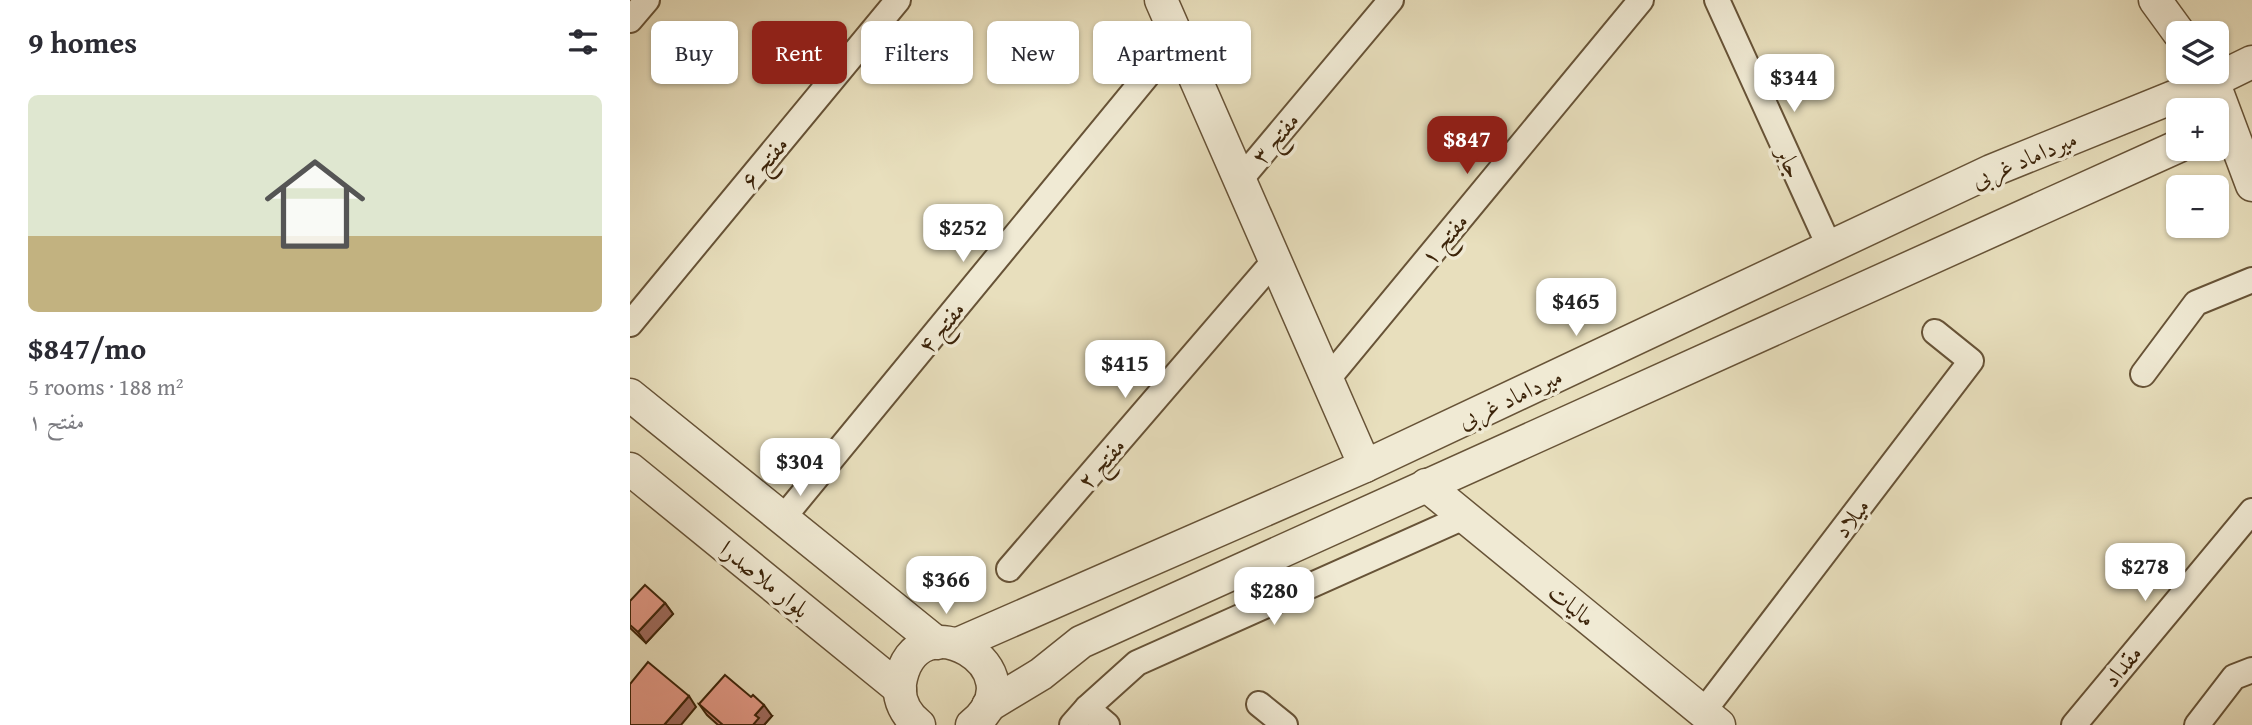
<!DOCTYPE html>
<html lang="en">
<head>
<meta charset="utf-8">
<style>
	:root { --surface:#fff; --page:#f2f2f3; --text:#2b2b33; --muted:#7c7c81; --accent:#8f2418 }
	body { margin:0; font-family:"Gentium Book Plus",Amiri,serif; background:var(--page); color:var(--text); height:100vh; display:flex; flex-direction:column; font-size:26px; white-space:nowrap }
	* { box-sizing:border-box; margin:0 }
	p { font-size:23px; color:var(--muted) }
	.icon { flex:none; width:38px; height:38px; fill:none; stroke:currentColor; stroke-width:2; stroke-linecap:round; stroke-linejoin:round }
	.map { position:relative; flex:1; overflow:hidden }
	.side { display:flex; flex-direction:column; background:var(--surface); width:630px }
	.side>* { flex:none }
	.hud { position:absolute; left:21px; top:21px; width:665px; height:63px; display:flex; gap:14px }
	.buttons { position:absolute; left:1536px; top:21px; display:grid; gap:14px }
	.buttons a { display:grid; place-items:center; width:63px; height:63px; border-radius:10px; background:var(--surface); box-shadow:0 2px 5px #0004; font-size:35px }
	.price { position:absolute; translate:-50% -60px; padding:0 16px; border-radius:14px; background:#fff; color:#222; font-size:23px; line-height:46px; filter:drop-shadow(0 2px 4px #0008) }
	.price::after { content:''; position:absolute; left:50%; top:42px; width:21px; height:16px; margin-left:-10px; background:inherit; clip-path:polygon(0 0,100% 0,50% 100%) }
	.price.on { background:var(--accent); color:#fff }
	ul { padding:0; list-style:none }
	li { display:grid; align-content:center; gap:14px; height:371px; padding:0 28px }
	li span { display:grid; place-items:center; height:217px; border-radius:10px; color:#555 }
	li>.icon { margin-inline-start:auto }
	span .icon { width:126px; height:126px; fill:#fffc; stroke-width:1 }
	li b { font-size:30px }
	h2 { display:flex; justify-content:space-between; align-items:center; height:84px; padding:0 28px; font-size:30px }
	.chip { padding:0 24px; border-radius:10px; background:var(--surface); box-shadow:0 2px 5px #0004; font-size:24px; line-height:63px }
	.chip.on { background:var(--accent); color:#fff }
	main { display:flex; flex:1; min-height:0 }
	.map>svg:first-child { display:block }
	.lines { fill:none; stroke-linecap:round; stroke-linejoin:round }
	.minor-casing { stroke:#675337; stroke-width:28 }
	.tertiary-casing { stroke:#675337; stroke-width:35 }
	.minor { stroke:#f0ead4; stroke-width:24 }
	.tertiary { stroke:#f0ead4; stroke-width:32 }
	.wall { fill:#c68677; stroke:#3c240a; stroke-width:2 }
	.shaded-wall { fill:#a16d61; stroke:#3c240a; stroke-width:2 }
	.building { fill:#e69c8a; stroke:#3c240a; stroke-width:2 }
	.labels { text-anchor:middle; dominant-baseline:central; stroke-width:7; stroke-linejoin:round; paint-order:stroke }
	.street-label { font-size:24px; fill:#3c240a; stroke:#f0ead4 }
</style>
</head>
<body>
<main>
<section class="side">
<h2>9 homes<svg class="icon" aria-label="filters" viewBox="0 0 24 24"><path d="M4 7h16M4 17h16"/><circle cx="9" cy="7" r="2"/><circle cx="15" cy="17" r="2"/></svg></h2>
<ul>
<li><span style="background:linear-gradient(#dfe7d0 65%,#c2b280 0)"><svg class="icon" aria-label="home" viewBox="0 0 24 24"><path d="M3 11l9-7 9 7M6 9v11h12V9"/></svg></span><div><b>$847/mo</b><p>5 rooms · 188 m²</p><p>مفتح ۱</p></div></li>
</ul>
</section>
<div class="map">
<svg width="1622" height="725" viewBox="0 0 1622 725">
	<rect width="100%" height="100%" fill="#e8dfbd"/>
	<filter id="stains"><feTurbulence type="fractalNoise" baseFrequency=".00286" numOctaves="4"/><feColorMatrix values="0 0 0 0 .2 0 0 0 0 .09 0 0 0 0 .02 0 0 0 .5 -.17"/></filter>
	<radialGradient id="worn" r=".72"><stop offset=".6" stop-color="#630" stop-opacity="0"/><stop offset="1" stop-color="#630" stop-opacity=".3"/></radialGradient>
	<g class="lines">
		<defs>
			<g id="minor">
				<path d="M1087,0l113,248"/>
				<path d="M0,20l17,-20"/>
				<path d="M610,180l151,-180"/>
				<path d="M0,324l268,-324"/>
				<path d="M1513,374l53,-71 56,-23"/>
				<path d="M697,380l314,-380"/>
				<path d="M153,518l395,-480"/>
				<path d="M379,569l266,-309"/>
				<path d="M629,704l26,21"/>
				<path d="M457,708l20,17"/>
				<path d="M1073,712l268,-351 -36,-29"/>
				<path d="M442,725l15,-17 50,-45 327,-146"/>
				<path d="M1444,725l178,-214"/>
				<path d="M1567,725l37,-48 18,-7"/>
			</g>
			<g id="tertiary">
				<path d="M531,0l204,466"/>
				<path d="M1525,0l24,33"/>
				<path d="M1576,72l7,9 39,104"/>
				<path d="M0,395l307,248"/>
				<path d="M0,469l270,220"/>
				<path d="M796,485l293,240"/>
				<path d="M328,644l407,-178 626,-295 222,-90 39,-19"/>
				<path d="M358,706l53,-32 40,-32 1098,-496"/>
				<path d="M289,725c-13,-10 -21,-25 -19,-42 15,-89 142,-13 72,42"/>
			</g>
		</defs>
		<use href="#minor" class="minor-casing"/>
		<use href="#tertiary" class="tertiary-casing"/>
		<use href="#minor" class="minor"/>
		<use href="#tertiary" class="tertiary"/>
	</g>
	<g class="wall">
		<path d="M0,601l35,2 8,11 -27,29 -16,-15z"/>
		<path d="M69,704l73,12 -8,9h-46l-11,-10z"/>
	</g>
	<g class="shaded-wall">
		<path d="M35,603l8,11 -27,29 -8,-11z"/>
		<path d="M59,696l7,11 -15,18h-17z"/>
		<path d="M134,705l8,11 -8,9h-11l2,-10z"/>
	</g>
	<g class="building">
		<path d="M15,585l20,18 -27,29 -8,-7v-24z"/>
		<path d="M18,662l41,34 -25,29h-34v-41z"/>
		<path d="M95,675l26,22 2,-2 11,10 -9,10 4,3 -6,7h-30l-24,-21z"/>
	</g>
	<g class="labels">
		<g class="street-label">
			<text transform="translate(645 138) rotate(-50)">مفتح ۳</text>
			<text transform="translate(1394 159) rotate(-23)">میرداماد غربی</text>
			<text transform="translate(134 162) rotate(-50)">مفتح ۶</text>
			<text transform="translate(1160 162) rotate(65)">جابر</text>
			<text transform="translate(814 239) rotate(-50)">مفتح ۱</text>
			<text transform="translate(311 327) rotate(-51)">مفتح ۴</text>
			<text transform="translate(880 398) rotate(-25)">میرداماد غربی</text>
			<text transform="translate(471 463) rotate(-49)">مفتح ۲</text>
			<text transform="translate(1221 518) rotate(-53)">میلاد</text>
			<text transform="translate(135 579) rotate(39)">بلوار ملاصدرا</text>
			<text transform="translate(942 605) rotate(39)">مالیات</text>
			<text transform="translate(1492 666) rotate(-50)">مقداد</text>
		</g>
	</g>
	<rect width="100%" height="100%" filter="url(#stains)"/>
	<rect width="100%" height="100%" fill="url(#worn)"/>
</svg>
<div class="buttons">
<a><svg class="icon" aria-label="layers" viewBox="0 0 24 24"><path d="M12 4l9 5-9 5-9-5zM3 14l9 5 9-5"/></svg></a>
<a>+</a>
<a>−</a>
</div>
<b class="price" style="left:1164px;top:114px">$344</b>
<b class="price on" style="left:837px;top:176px">$847</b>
<b class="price" style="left:333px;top:264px">$252</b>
<b class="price" style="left:946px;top:338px">$465</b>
<b class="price" style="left:495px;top:400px">$415</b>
<b class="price" style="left:170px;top:498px">$304</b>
<b class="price" style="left:1515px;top:603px">$278</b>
<b class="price" style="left:316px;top:616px">$366</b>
<b class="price" style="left:644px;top:627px">$280</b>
<div class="hud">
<a class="chip">Buy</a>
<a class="chip on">Rent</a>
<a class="chip">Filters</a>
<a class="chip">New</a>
<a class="chip">Apartment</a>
</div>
</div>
</main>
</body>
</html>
